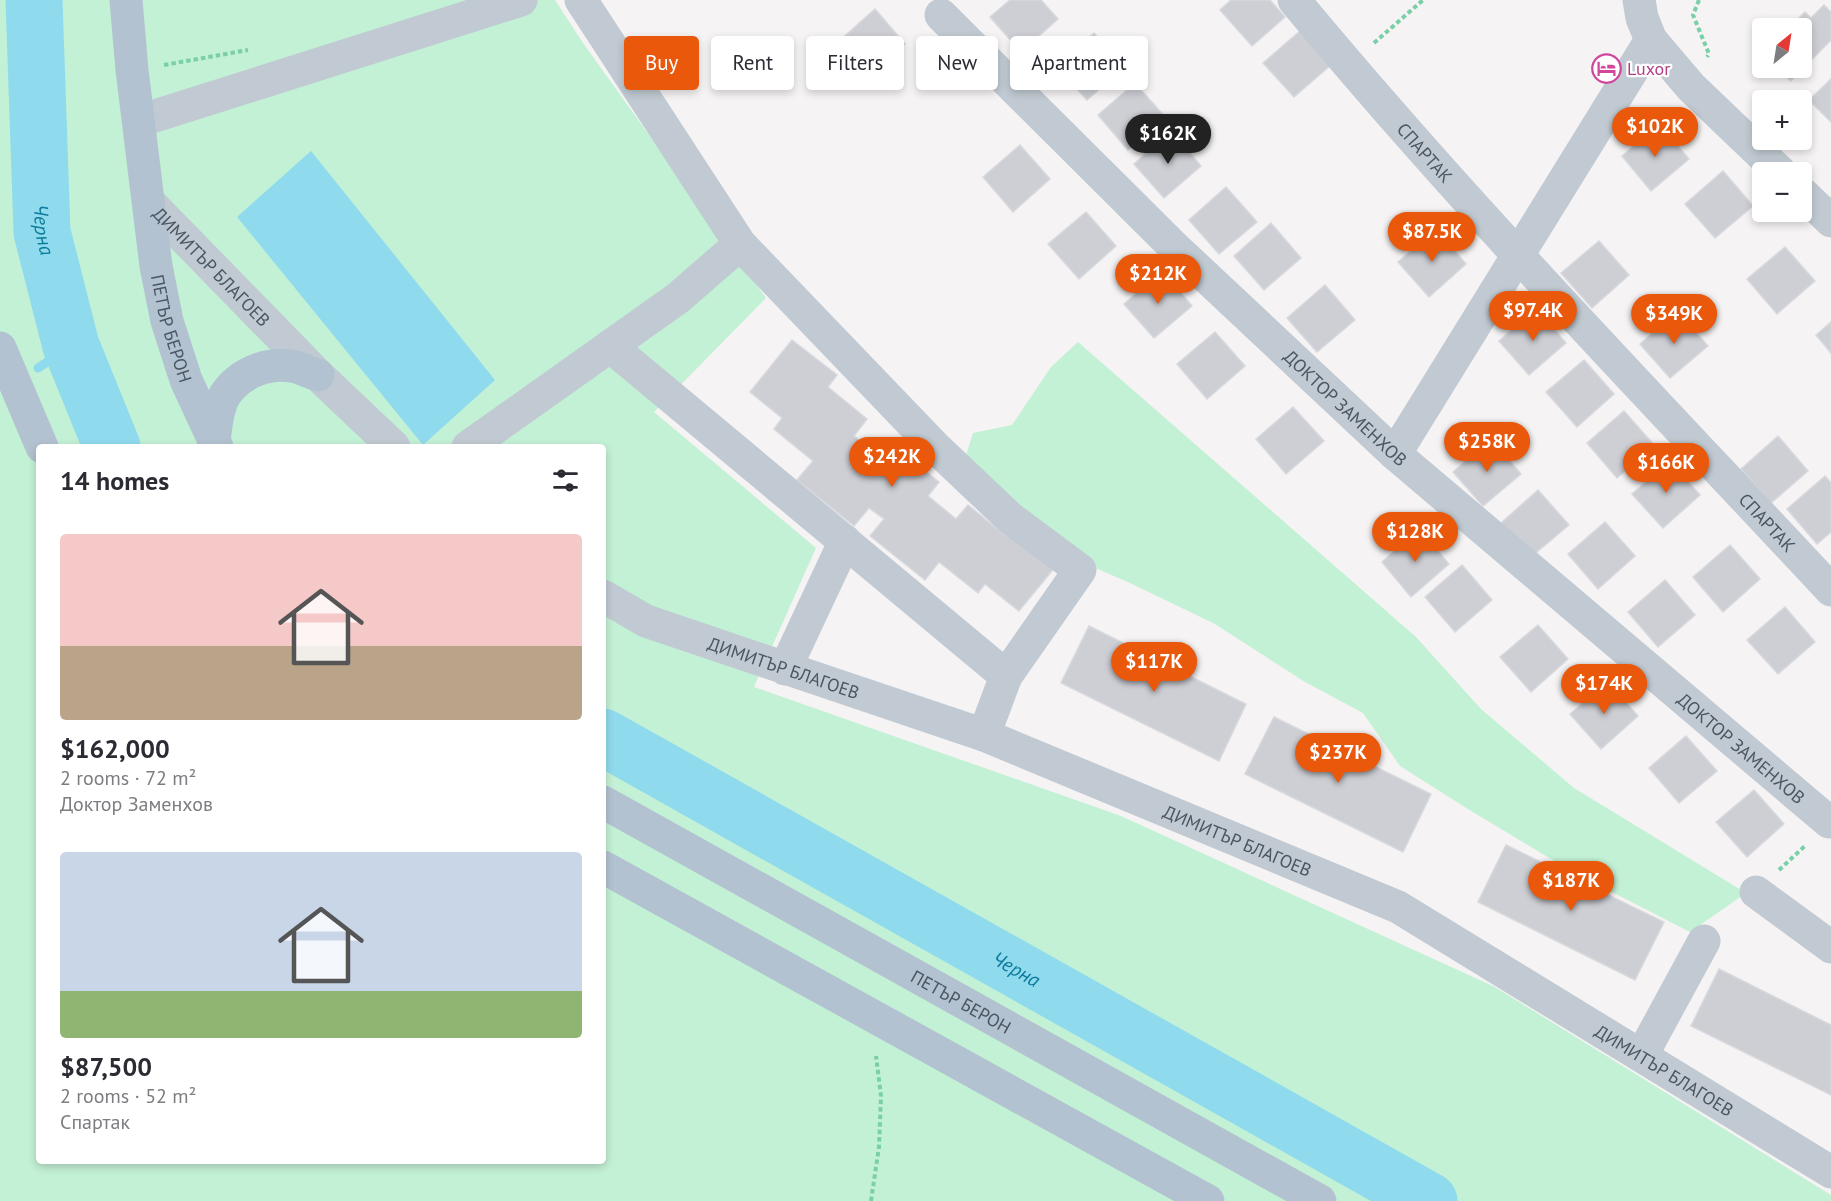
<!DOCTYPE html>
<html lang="en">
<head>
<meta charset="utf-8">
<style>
	:root { --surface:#fff; --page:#f2f2f3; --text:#2b2b33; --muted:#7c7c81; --accent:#ea580c }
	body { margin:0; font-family:"PT Sans",sans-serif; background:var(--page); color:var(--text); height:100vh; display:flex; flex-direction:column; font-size:22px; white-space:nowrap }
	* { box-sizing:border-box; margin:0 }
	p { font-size:20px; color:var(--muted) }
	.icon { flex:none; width:33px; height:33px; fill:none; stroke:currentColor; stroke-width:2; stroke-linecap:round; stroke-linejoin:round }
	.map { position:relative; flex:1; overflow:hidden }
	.sheet { position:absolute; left:36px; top:444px; width:570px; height:720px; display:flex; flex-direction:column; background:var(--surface); border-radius:6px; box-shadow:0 3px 9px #0003 }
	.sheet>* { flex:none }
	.banner { position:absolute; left:624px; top:36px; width:570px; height:54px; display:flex; gap:12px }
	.needle { width:39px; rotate:30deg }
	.tools { position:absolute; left:1752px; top:18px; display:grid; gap:12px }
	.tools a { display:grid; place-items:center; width:60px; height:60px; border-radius:6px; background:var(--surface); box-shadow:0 3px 9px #0003; font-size:30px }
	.price { position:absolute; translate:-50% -51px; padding:0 14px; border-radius:21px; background:var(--accent); color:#fff; font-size:20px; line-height:39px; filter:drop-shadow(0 2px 3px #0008) }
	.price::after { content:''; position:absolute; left:50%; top:36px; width:18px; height:14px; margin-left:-9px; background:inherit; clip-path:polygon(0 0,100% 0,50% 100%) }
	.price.selected { background:#222; color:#fff }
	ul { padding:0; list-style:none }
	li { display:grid; align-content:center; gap:12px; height:318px; padding:0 24px }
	li span { display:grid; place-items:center; height:186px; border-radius:6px; color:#555 }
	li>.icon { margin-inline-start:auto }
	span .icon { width:108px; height:108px; fill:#fffc; stroke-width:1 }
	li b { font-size:26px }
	h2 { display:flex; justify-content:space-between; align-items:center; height:72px; padding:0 24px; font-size:26px }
	.pill { padding:0 21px; border-radius:6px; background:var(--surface); box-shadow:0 3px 9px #0003; font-size:21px; line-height:54px }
	.pill.selected { background:var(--accent); color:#fff }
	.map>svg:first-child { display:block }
	.green { fill:#c3f1d5; fill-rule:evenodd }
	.water { fill:#90daee }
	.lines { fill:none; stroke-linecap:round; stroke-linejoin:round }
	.stream { stroke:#90daee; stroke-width:9 }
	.river { stroke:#90daee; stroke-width:57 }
	.building { fill:#cdcfd5; stroke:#d7d9de; stroke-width:1.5 }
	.path { stroke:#7ad0a6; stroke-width:4; stroke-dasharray:4.5 3; stroke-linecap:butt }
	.minor { stroke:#c1cad2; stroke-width:33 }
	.major { stroke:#b3c2d1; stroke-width:33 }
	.labels { text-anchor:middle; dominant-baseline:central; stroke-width:4.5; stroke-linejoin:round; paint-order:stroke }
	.hotel-label { font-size:18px; fill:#b23c85; stroke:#fff; text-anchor:start }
	.street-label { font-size:18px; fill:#4a5661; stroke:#fff }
	.water-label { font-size:20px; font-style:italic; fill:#0c7c9b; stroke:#fff }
</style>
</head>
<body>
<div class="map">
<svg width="1831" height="1201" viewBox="0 0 1831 1201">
	<rect width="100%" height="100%" fill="#f5f3f3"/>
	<g class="green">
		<path d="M0,0h555l28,43 183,255 -112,114 162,136 -62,139 367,129 374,171 336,208v6h-1831zM39,447h564v714h-564z"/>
		<path d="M1078,342l338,295 65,72 93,79 172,105 -56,39 -119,-61 -108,-65 -63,-40 -37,-53 -58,-31 -90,-58 -85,-41 -69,-30 -101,-79 13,-41 39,-8 39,-58z"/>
	</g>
	<path class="water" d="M311,151l184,229 -72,65 -186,-228z"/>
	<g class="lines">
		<path class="stream" d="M38,368l33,-22"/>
		<g class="river">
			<path id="s1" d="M34,0l8,232 29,114 41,101"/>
			<path id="s2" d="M603,737l826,464"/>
		</g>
	</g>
	<g class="building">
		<path d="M1010,0h31l17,19 -37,33 -31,-35z"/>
		<path d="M1231,0h39l15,17 -33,29 -32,-36z"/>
		<path d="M1824,5l7,7v28l-40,41 -14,-13h25v-40h-13l16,-16 6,6z"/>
		<path d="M875,9l30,35 -37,32 -30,-34z"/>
		<path d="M1301,30l30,35 -37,32 -31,-34z"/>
		<path d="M1094,33l30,35 -37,32 -31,-34z"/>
		<path d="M1831,79v43l-22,-22z"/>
		<path d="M1135,83l30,34 -37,33 -30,-35z"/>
		<path d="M1659,124l30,35 -38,32 -29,-35z"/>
		<path d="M1171,131l30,35 -37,32 -30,-34z"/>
		<path d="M1020,145l30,34 -37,33 -30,-35z"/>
		<path d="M1723,171l30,35 -38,32 -30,-34z"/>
		<path d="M1226,187l31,35 -38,32 -30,-34z"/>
		<path d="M1086,212l30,34 -37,33 -31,-35z"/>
		<path d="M1271,223l30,35 -37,32 -30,-34z"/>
		<path d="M1436,229l30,35 -37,33 -31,-35z"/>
		<path d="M1599,241l30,34 -37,33 -31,-35z"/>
		<path d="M1785,247l30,34 -38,33 -30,-35z"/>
		<path d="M1162,271l30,35 -38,32 -30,-34z"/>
		<path d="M1325,285l30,35 -38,32 -30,-34z"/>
		<path d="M1536,308l30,35 -37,32 -30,-34z"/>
		<path d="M1677,311l31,35 -38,32 -30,-34z"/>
		<path d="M1831,322v31l-15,-18z"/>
		<path d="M1215,332l30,34 -38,33 -30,-35z"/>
		<path d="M792,340l45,35 -9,12 39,32 -13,17 31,24 11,-13 43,35 -11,14 28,23 12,-14 38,31 9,-11 45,36 -41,50 -34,-27 -7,9 -39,-31 -14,18 -55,-44 14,-17 -15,-11 -15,18 -57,-46 16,-19 -39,-32 8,-11 -32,-26z"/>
		<path d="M1584,360l30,34 -37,33 -31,-35z"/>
		<path d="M1293,407l31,34 -38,33 -30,-35z"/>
		<path d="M1624,411l30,34 -37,33 -30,-35z"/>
		<path d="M1778,436l30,35 -37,32 -30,-34z"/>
		<path d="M1491,439l30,35 -38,32 -30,-34z"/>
		<path d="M1670,461l30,34 -37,33 -31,-34z"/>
		<path d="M1825,476l6,7v49l-14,12 -30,-35z"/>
		<path d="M1538,490l31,35 -38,32 -30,-34z"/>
		<path d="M1605,522l30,34 -37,33 -30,-35z"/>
		<path d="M1419,529l30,35 -38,33 -29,-35z"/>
		<path d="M1730,545l30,34 -37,33 -30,-35z"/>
		<path d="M1462,565l30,35 -37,32 -30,-35z"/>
		<path d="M1665,580l30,35 -37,32 -30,-35z"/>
		<path d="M1785,607l30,35 -37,32 -31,-34z"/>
		<path d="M1538,625l30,34 -37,33 -31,-35z"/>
		<path d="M1089,626l157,78 -27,57 -158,-78z"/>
		<path d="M1608,682l30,34 -37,33 -31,-35z"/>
		<path d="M1274,717l157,77 -28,58 -158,-78z"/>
		<path d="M1686,736l31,35 -38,32 -30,-35z"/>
		<path d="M1754,790l30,34 -37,33 -31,-35z"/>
		<path d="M1506,845l158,77 -29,58 -157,-78z"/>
		<path d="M1719,969l112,56v70l-140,-69z"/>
	</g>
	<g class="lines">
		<g class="path">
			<path d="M1699,0l-6,15 16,39 -2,3"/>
			<path d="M1374,43l49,-43"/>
			<path d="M164,65l84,-15"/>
			<path d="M1779,870l27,-25"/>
			<path d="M871,1201l8,-54 2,-51 -5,-40"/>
		</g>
		<g class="minor">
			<path d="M581,0l159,244 195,203 75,71 70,52 -74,106 -22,59"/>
			<path id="s3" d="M1294,0c170,205 356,396 537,590"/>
			<path d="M1639,0l3,18 9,22 40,47 89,85"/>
			<path id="s4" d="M941,15l230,229 224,210 434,368"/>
			<path d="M139,121l382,-121"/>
			<path d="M1802,193l29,28"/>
			<path id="s5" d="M149,202l169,173 76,72"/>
			<path d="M610,346l396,330"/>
			<path d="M468,447l210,-149 62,-54"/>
			<path d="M1395,454l256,-414"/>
			<path id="s6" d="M603,596l43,25 338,114 414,172 433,265"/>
			<path d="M785,669l60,-128"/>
			<path d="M1756,892l75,55"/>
			<path d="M1642,1055l62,-114"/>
		</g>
		<g class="major">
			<path id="s7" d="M126,0l6,70 24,196 11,55 19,59 31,67"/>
			<path d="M0,348l42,99"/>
			<path d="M214,441c2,-15 3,-33 11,-46 15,-23 45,-34 71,-28 7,2 15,6 22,8"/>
			<path id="s8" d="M603,802l717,399"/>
			<path d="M603,867l605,334"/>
		</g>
	</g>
	<defs>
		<symbol id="hotel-ring" viewBox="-11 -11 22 22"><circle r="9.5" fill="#fff" stroke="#d1479c" stroke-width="1.5"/><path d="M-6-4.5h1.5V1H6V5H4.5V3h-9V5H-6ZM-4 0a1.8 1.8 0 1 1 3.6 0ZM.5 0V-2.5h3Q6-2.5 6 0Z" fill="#d1479c"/></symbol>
	</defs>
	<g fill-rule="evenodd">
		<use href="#hotel-ring" x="1590" y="52" width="33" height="33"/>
	</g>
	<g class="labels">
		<g class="hotel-label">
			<text x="1627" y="68">Luxor</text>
		</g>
		<g class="street-label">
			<text stroke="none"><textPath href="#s3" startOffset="201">СПАРТАК</textPath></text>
			<text stroke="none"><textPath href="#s5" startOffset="90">ДИМИТЪР БЛАГОЕВ</textPath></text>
			<text stroke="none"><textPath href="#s7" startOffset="332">ПЕТЪР БЕРОН</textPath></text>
			<text stroke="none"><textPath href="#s4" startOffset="564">ДОКТОР ЗАМЕНХОВ</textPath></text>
			<text stroke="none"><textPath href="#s3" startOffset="705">СПАРТАК</textPath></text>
			<text stroke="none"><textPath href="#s6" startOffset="195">ДИМИТЪР БЛАГОЕВ</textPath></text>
			<text stroke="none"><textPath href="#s4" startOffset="1086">ДОКТОР ЗАМЕНХОВ</textPath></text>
			<text stroke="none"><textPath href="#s6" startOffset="681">ДИМИТЪР БЛАГОЕВ</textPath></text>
			<text stroke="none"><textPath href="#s8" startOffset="410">ПЕТЪР БЕРОН</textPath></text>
			<text stroke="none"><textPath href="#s6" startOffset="1167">ДИМИТЪР БЛАГОЕВ</textPath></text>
		</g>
		<g class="water-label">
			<text stroke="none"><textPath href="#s1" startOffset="230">Черна</textPath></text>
			<text stroke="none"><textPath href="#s2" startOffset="474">Черна</textPath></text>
		</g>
	</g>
</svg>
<div class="tools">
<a><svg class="needle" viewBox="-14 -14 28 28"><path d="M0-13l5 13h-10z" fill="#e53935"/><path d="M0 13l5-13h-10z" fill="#7c7c81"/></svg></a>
<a>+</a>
<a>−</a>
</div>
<b class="price" style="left:1655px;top:158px">$102K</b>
<b class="price selected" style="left:1168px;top:165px">$162K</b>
<b class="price" style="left:1432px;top:263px">$87.5K</b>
<b class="price" style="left:1158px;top:305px">$212K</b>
<b class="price" style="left:1533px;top:342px">$97.4K</b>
<b class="price" style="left:1674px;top:345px">$349K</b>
<b class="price" style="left:1487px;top:473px">$258K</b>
<b class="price" style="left:892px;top:488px">$242K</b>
<b class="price" style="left:1666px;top:494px">$166K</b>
<b class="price" style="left:1415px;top:563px">$128K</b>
<b class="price" style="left:1154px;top:693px">$117K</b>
<b class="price" style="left:1604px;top:715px">$174K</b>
<b class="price" style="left:1338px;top:784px">$237K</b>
<b class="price" style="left:1571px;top:912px">$187K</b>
<div class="banner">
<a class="pill selected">Buy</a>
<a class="pill">Rent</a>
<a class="pill">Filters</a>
<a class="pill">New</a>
<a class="pill">Apartment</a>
</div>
<section class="sheet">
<h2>14 homes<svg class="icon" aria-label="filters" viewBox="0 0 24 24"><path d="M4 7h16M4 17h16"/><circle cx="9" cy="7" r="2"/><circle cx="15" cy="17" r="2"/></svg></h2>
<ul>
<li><span style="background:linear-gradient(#f6c9c9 60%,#b9a48a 0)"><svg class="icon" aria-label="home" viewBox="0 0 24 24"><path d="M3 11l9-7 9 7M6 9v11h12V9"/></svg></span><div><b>$162,000</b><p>2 rooms · 72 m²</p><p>Доктор Заменхов</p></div></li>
<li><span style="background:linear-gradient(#c9d6e8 75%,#8fb573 0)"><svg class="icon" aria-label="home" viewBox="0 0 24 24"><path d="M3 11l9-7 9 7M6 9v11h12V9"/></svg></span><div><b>$87,500</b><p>2 rooms · 52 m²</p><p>Спартак</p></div></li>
</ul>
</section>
</div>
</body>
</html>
